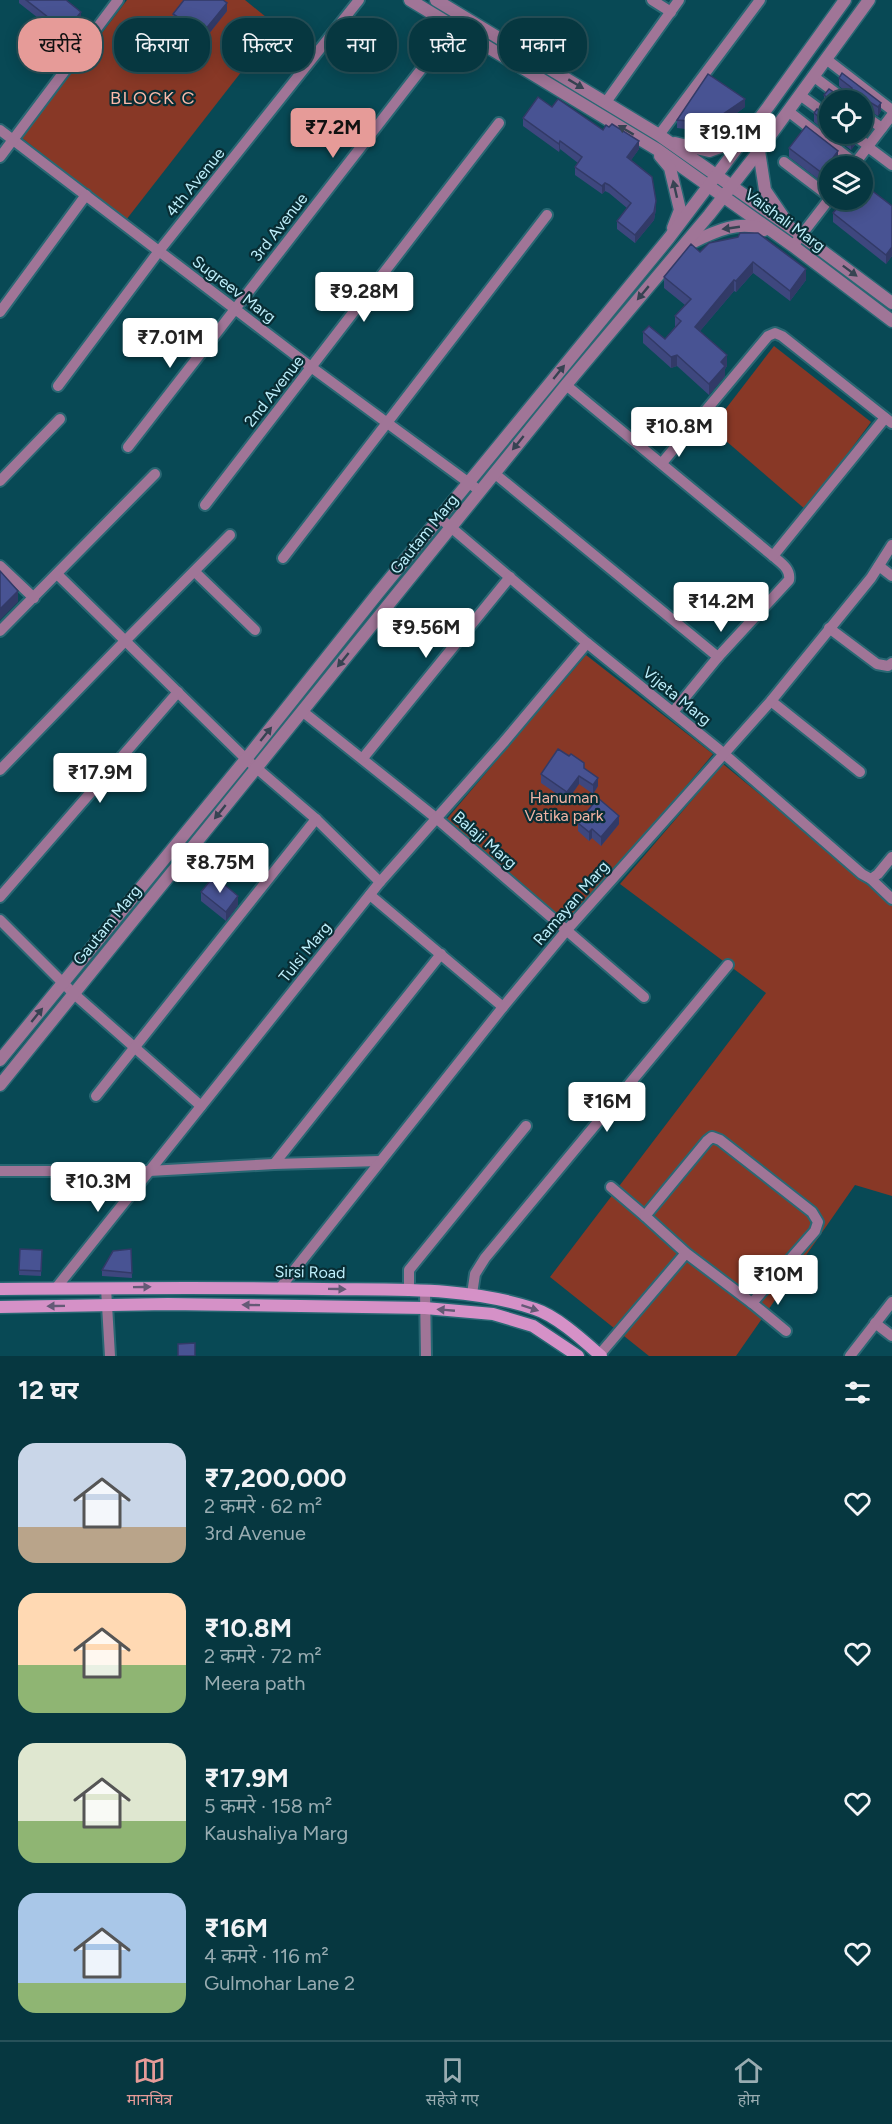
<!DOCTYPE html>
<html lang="hi">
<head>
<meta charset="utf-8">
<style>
	:root { --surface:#063740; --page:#14424b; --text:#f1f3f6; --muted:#98acb1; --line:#275159; --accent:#e69b98 }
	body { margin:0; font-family:Figtree,"Noto Sans Devanagari",sans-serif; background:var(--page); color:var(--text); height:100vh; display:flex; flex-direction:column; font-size:22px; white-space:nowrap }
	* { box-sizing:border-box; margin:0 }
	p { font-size:20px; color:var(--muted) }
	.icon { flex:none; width:33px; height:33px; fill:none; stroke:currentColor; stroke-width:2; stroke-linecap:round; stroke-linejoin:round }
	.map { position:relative; height:1356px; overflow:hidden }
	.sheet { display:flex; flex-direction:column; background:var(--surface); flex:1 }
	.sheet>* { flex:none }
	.banner { position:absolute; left:18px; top:18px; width:856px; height:54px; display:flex; gap:12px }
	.buttons { position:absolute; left:819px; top:90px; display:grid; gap:12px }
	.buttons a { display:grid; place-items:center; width:54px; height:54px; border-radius:50%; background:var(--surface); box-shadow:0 3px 15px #0003,0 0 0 2px var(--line); font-size:30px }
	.price { position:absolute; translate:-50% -51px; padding:0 14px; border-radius:6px; background:#fff; color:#222; font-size:20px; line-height:39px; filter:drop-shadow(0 2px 3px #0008) }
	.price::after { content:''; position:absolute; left:50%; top:36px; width:18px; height:14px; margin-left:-9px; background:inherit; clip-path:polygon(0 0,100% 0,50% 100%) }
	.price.current { background:var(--accent); color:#111 }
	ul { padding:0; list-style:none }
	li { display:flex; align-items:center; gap:18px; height:150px; padding:0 18px }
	li span { display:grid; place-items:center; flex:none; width:168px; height:120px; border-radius:18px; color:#555 }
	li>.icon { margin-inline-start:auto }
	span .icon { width:72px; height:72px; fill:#fffc; stroke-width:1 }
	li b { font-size:26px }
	h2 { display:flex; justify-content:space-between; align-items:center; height:72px; padding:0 18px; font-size:26px }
	.pill { padding:0 21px; border-radius:24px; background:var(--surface); box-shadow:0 3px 15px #0003,0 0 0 2px var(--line); font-size:21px; line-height:54px }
	.pill.current { background:var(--accent); color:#111 }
	.tabs { display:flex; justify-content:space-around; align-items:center; height:84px; border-top:2px solid var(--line); background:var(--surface); font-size:16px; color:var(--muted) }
	.tabs a { display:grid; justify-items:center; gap:3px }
	.tabs .current { color:var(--accent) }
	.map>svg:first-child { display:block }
	.green { fill:#883826 }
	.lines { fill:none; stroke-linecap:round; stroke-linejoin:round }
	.minor-casing { stroke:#296773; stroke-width:14 }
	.tertiary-casing { stroke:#296773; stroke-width:15 }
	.secondary-casing { stroke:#296773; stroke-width:15 }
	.minor { stroke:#a07597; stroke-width:10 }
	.tertiary { stroke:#a07597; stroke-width:12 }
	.secondary { stroke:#d591c7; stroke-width:12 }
	.wall { fill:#3e477e }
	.shaded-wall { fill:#323a67 }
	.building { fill:#485393; stroke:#323a67; stroke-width:1.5 }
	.oneway { fill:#364352 }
	.oneway2 { fill:#645a76 }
	.labels { text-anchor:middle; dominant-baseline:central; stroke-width:4.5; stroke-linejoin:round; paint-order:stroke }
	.street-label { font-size:16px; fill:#bdeefa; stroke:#082d34 }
	.park-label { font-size:16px; fill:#f1b3a4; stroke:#082d34 }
	.neighbourhood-label { font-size:18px; letter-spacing:1.5px; fill:#fcbaaa; stroke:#082d34 }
</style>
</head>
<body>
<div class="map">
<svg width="892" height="1356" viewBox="0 0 892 1356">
	<rect width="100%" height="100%" fill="#084955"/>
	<g class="green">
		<path d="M127,0h118l32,26 -151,194 -104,-82z"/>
		<path d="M774,346l97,76 -65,88 -95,-82z"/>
		<path d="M586,655l127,99 -144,172 -123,-106z"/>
		<path d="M723,764l169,139v293l-37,-11 -119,171h-87l-99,-79 216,-284 -146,-109z"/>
	</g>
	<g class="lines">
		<defs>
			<g id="minor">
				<path d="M652,0l19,12"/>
				<path d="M826,59l66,51"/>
				<path d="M813,76l32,24"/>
				<path d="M800,95l30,22"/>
				<path d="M606,102l73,-102"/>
				<path d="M788,111l68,53"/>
				<path d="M862,114l20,14"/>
				<path d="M0,130l311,237 169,124"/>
				<path d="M852,134l17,12"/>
				<path d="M659,135l101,-135"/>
				<path d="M868,147l24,18"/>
				<path d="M0,157l118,-157"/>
				<path d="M784,162l46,35"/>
				<path d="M853,166l39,-51"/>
				<path d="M793,246l37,-48"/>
				<path d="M0,312l86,-117"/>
				<path d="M566,385l207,171c8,7 18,13 16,24l-71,77 -45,55"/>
				<path d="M58,386l101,-135 200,-251"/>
				<path d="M128,447l326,-420"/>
				<path d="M662,463l106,-127 7,-3 7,3 110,87"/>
				<path d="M494,473l224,184"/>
				<path d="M0,481l60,-62"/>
				<path d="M205,505l294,-382"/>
				<path d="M440,518l147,125 136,110 139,121 9,5 7,-5 14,-17"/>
				<path d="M773,556l112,-138"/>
				<path d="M283,558l264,-343"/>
				<path d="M0,566l34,32"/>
				<path d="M879,566l13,10"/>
				<path d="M195,572l60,58"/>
				<path d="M57,574l189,185 70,60 64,63"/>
				<path d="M829,628l48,36 11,2 4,-3"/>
				<path d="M0,631l155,-157"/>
				<path d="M771,701l89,71"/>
				<path d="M302,711l134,107 208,179"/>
				<path d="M363,758l147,-181"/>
				<path d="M0,770l125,-129 105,-106"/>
				<path d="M871,879l21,20"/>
				<path d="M370,895l133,112"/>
				<path d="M0,897l178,-205"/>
				<path d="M0,920l73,73 128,113"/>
				<path d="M96,1096l220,-277"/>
				<path d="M274,1164l167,-210"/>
				<path d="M0,1171h149l125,-7 106,-3"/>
				<path d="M611,1187l34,29"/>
				<path d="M56,1288l324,-406 123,-139 84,-100"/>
				<path d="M106,1288l4,68"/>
				<path d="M280,1288l223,-281 63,-76 205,-230 100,-123 21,-33"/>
				<path d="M409,1290v-20l117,-144"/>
				<path d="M425,1290l1,66"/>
				<path d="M472,1294l3,-20 10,-16 243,-293"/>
				<path d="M752,1303l34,28"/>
				<path d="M875,1323l17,13"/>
				<path d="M600,1354l86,-101 -41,-37 62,-75 5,-4 8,3 92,72 6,10 -3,9 -63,72 -66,-50"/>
				<path d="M850,1356l42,-54"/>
			</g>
			<g id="tertiary">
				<path d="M410,0l248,150 135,96 99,75"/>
				<path d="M436,0l223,135 142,100 91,68"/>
				<path d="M675,143l34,8 36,-13"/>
				<path d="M759,151l6,39 19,28"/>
				<path d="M660,156l10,12 10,42 -7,18"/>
				<path d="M687,245c23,-11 52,-27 77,-15"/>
				<path d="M0,1060l246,-301 132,-166 291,-355 99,-131 77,-107"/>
				<path d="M0,1085l566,-700 143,-170 50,-64 110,-151"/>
			</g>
			<g id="secondary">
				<path d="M0,1289c108,-1 215,-2 323,0 71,1 144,-3 212,20 22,7 49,32 66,47"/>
				<path d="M0,1307l168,-3 257,4 68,6 40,12 45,30"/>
			</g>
		</defs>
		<use href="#minor" class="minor-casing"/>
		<use href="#tertiary" class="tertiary-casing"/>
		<use href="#secondary" class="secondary-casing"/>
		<use href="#minor" class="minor"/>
		<use href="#tertiary" class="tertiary"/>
		<use href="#secondary" class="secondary"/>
	</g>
	<g class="wall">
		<path d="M19,0h47l15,20 -15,20 -47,-37z"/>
		<path d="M227,11l-27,34 -9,-8 -3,3 -11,-8v-7l-4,-3v-8z"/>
		<path d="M842,73l39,38 -3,5 -15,-9 -1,-7h-32v8l-6,-5v-8l20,4 7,-3 -12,-10v-8z"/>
		<path d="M552,107l51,23 36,19 -8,11 25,49 -2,11 -19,23 -18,-14v-8l10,-13 -18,-15 -4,-2 -3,3 -27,-19v-8l3,-4 -18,-14 -1,3 -36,-26v-8z"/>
		<path d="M745,107l-25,18 -18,6 -25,-3v-8z"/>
		<path d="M814,113l16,3v18h21l4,11 -4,5 -37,-28z"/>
		<path d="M862,115l7,13 -5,5 -2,-1z"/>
		<path d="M789,148l49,12 -8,6v6l-8,10 -33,-25z"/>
		<path d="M892,206v50l-6,8 -53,-42v-9z"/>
		<path d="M709,243l97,37 -16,21 -37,-28 -17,19 -2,-1 -34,40 27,35 -2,3v7l-16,19 -32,-29 -6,2 -28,-25v-11l22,7 10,-12v-11l10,-11 -21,-17v-11l36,-25z"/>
		<path d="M584,768l14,18 -5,8 -14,-10 -12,17 -26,-18v-9z"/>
		<path d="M578,823l41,1 -18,22 -9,-8 -3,3 -11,-10z"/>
		<path d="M201,892l37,13 -12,16 -25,-20z"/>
		<path d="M20,1249l22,1 -1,26 -22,-1z"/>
		<path d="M131,1249l1,29 -30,-2v-6z"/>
	</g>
	<g class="shaded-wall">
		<path d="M227,3v8l-27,34v-9z"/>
		<path d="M81,12v8l-15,20v-9z"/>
		<path d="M191,29v8l-3,3v-8z"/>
		<path d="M745,99v8l-25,18 -18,6v-9z"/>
		<path d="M881,103v8l-3,5v-9z"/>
		<path d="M869,119v9l-5,5v-8z"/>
		<path d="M855,137v8l-4,5v-8z"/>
		<path d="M560,141v8l-1,3v-8z"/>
		<path d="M639,141v8l-12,17v-9z"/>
		<path d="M838,151v9l-5,6h-3v6l-8,10v-9z"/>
		<path d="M605,183v8l-3,3v-8z"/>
		<path d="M656,201v8l-2,11 -19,23v-8z"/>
		<path d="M892,247v9l-6,8v-9z"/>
		<path d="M753,262v11l-17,19v-11z"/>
		<path d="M806,269v11l-16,21v-10z"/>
		<path d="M734,280v11l-39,46v-10z"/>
		<path d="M677,355v11l-6,2v-11z"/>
		<path d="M727,355v11l-2,3v7l-16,19v-11l12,-22z"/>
		<path d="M18,591v11l-18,18v-11z"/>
		<path d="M579,776v8l-12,17v-9z"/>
		<path d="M598,778v8l-5,8v-9z"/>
		<path d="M619,816v8l-18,22v-9z"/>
		<path d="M592,829v9l-3,3v-9z"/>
		<path d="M238,896v9l-12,16v-9z"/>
	</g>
	<g class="building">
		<path d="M26,0h40l15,12 -15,19z"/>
		<path d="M184,0h39l4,3 -27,33 -9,-7 -3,3 -11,-9 4,-4 -8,-5z"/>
		<path d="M842,73l39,30 -3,4 -15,-9 -6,2h-26l-7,-5 5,-6 15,10 7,-3 1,-8 -13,-10z"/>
		<path d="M708,74l37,25 -25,17 -18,6 -25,-2z"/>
		<path d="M538,97l14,10 6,-8 45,31 3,-5 3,2 3,-3 27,17 -12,16 25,20 4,24 -2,11 -19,23 -18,-14 14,-18 -22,-18 -4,-2 -3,3 -27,-19 7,-10 -22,-16 -1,3 -36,-26z"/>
		<path d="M817,109l12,7h1v9l-16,-12z"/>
		<path d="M862,115l7,4 -5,6 -2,-1z"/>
		<path d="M806,126l32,25 -16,22 -33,-25z"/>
		<path d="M840,134h11l4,3 -4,5z"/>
		<path d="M862,183l30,23v41l-6,8 -53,-42 11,-13h18z"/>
		<path d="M740,233h18l48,36 -16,22 -37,-29 -17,19 -2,-1 -39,47 32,28 -6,7 4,4 -16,18 -32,-29 -6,2 -28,-25 6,-6 16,13 16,-18 -6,-5 16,-17 -27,-22 27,-33 9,8 9,-9 29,-6z"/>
		<path d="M0,571l18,20 -18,18z"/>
		<path d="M558,749l11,7 2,-2 13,9v5l14,10 -5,7 -14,-9 -12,16 -26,-18z"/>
		<path d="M598,798l21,18 -18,21 -9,-8 -3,3 -11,-9z"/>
		<path d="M214,876l24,20 -12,16 -25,-20z"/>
		<path d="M20,1249l22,1 -1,21 -22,-1z"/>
		<path d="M131,1249l1,24 -30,-3 11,-19z"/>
		<path d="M195,1343v13h-17v-12z"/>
	</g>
	<defs><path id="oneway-solid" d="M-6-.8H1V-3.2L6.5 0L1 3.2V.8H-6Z" transform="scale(1.5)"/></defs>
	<g class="oneway">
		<use href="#oneway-solid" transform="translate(576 84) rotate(31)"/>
		<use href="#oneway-solid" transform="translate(626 130) rotate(-149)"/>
		<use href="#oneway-solid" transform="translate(675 189) rotate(-103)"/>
		<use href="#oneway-solid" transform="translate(731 228) rotate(172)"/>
		<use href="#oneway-solid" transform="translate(850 271) rotate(37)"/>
		<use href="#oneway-solid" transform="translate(643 293) rotate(130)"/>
		<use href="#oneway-solid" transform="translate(559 372) rotate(-51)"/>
		<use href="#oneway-solid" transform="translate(518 443) rotate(129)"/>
		<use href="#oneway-solid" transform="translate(343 660) rotate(129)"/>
		<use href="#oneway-solid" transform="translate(266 734) rotate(-51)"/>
		<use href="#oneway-solid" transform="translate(220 812) rotate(129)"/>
		<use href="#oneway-solid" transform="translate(37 1015) rotate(-51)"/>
	</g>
	<g class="oneway2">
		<use href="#oneway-solid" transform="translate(142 1287) rotate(-1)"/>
		<use href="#oneway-solid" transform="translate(337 1289) rotate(1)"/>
		<use href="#oneway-solid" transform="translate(251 1305) rotate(-179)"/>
		<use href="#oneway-solid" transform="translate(56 1306) rotate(179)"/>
		<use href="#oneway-solid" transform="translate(530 1308) rotate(18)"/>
		<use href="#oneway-solid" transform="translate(446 1310) rotate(-175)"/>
	</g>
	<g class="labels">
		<g class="street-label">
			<text transform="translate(195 182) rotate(-51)">4th Avenue</text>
			<text transform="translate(785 220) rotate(36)">Vaishali Marg</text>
			<text transform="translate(279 227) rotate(-52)">3rd Avenue</text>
			<text transform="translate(234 289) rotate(37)">Sugreev Marg</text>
			<text transform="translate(274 391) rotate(-52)">2nd Avenue</text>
			<text transform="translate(424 534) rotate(-51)">Gautam Marg</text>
			<text transform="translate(677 696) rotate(39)">Vijeta Marg</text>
			<text transform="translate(485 840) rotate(41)">Balaji Marg</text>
			<text transform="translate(571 903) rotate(-49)">Ramayan Marg</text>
			<text transform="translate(107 925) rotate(-51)">Gautam Marg</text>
			<text transform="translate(305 952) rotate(-51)">Tulsi Marg</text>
			<text transform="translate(310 1272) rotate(1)">Sirsi Road</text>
		</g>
		<g class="park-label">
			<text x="564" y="797">Hanuman<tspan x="564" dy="18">Vatika park</tspan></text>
		</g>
		<g class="neighbourhood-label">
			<text x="153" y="98">BLOCK C</text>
		</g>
	</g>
</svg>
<div class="buttons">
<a><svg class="icon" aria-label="locate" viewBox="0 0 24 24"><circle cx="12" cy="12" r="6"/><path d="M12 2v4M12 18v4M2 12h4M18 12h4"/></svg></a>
<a><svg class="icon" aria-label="layers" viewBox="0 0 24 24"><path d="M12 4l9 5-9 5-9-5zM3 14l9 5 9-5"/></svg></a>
</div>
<b class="price current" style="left:333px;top:159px">₹7.2M</b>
<b class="price" style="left:730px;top:164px">₹19.1M</b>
<b class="price" style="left:364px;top:323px">₹9.28M</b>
<b class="price" style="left:170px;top:369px">₹7.01M</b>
<b class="price" style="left:679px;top:458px">₹10.8M</b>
<b class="price" style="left:721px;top:633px">₹14.2M</b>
<b class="price" style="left:426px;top:659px">₹9.56M</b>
<b class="price" style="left:100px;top:804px">₹17.9M</b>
<b class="price" style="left:220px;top:894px">₹8.75M</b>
<b class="price" style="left:607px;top:1133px">₹16M</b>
<b class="price" style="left:98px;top:1213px">₹10.3M</b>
<b class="price" style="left:778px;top:1306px">₹10M</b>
<div class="banner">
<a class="pill current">खरीदें</a>
<a class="pill">किराया</a>
<a class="pill">फ़िल्टर</a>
<a class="pill">नया</a>
<a class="pill">फ़्लैट</a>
<a class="pill">मकान</a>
</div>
</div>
<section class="sheet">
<h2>12 घर<svg class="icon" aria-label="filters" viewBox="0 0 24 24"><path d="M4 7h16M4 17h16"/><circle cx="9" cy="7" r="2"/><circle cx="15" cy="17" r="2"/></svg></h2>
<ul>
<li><span style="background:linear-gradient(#c9d6e8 70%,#b9a48a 0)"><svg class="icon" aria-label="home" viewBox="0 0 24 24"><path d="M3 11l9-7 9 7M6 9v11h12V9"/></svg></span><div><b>₹7,200,000</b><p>2 कमरे · 62 m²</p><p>3rd Avenue</p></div><svg class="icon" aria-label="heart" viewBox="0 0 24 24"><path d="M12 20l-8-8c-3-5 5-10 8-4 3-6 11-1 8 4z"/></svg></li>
<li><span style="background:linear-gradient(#ffd9b3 60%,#8fb573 0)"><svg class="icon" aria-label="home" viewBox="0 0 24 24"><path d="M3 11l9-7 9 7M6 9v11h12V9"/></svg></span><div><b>₹10.8M</b><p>2 कमरे · 72 m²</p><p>Meera path</p></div><svg class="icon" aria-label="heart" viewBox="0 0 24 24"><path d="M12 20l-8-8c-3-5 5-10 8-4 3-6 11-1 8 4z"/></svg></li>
<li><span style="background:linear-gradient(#dfe7d0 65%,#8fb573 0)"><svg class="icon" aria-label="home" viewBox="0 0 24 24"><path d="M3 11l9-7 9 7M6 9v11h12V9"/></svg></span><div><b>₹17.9M</b><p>5 कमरे · 158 m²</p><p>Kaushaliya Marg</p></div><svg class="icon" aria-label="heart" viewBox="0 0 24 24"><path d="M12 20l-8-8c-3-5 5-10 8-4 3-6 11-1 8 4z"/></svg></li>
<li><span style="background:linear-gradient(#a9c7e8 75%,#8fb573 0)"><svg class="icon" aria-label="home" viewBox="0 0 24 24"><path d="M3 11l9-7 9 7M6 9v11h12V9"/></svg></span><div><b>₹16M</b><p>4 कमरे · 116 m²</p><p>Gulmohar Lane 2</p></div><svg class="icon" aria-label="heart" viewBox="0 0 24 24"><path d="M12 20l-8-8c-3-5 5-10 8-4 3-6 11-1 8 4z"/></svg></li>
</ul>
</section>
<nav class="tabs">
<a class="current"><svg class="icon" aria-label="map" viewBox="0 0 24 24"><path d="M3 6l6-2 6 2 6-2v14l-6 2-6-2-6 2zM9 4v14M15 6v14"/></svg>मानचित्र</a>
<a><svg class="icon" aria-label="saved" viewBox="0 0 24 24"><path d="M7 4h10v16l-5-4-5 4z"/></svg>सहेजे गए</a>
<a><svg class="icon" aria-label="home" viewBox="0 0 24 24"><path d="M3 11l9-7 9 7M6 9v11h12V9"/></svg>होम</a>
</nav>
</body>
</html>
